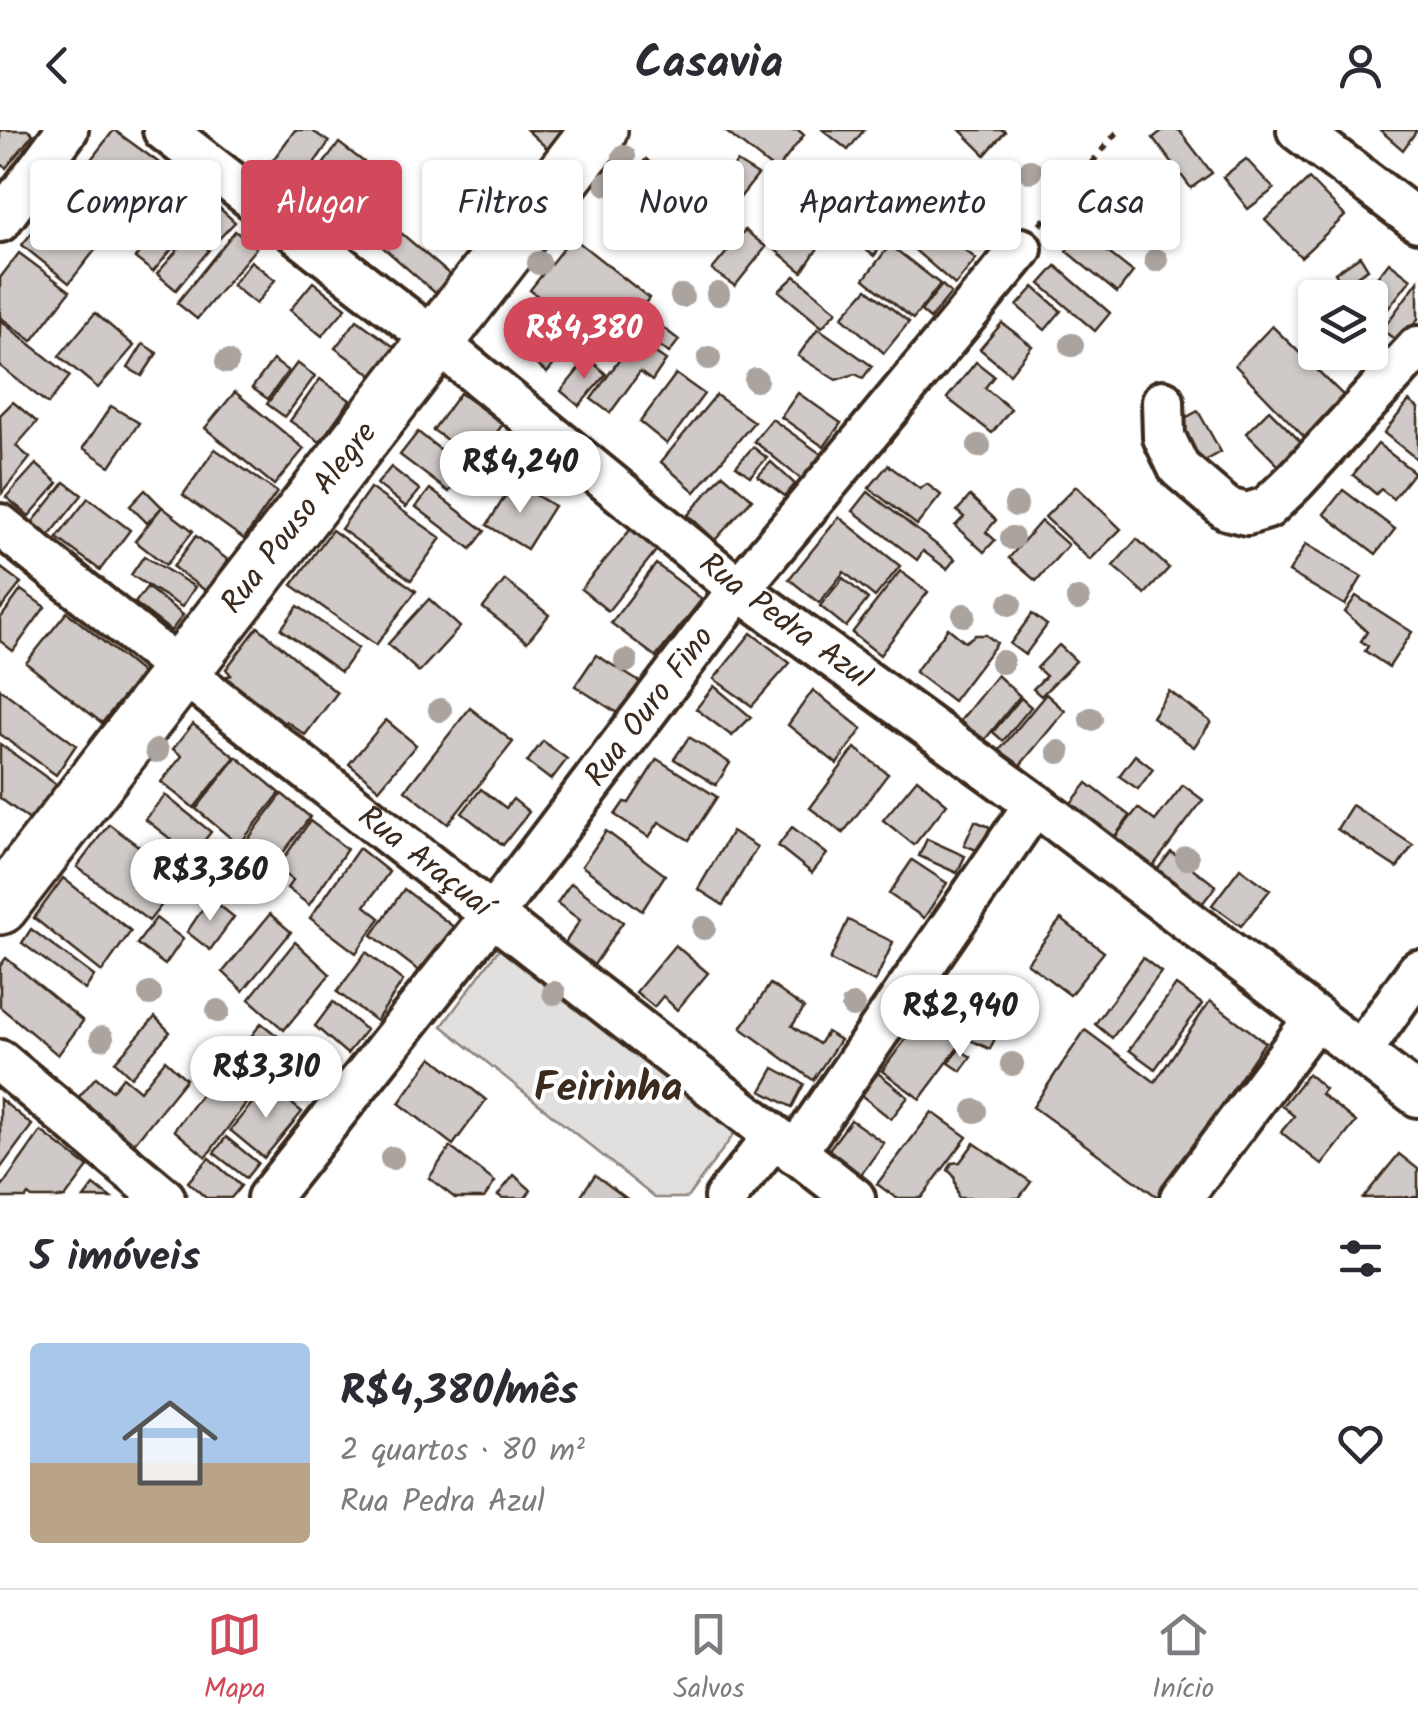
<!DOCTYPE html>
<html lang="pt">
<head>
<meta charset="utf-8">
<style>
	:root { --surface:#fff; --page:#f7f7f7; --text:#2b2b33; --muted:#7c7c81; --line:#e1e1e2; --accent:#d1495b }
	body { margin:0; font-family:Kalam,sans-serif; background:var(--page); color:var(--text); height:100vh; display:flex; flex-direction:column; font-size:38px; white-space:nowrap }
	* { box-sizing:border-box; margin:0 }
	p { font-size:32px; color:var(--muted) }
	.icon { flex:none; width:55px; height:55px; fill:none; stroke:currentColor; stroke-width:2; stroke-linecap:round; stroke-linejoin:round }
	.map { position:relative; height:1068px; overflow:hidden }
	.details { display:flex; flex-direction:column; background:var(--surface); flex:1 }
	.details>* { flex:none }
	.guide { position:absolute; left:30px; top:30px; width:1360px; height:90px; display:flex; gap:20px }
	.controls { position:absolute; left:1298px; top:150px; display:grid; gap:20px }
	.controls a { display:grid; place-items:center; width:90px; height:90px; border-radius:10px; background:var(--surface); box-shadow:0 2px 8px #0004; font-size:50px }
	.price { position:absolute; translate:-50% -85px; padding:0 22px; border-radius:35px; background:#fff; color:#222; font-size:32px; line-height:65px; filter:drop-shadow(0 2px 5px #0008) }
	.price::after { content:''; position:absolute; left:50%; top:60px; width:30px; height:22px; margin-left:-15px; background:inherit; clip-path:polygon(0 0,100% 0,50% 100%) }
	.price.on { background:var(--accent); color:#fff }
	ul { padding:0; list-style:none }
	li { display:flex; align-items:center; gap:30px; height:250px; padding:0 30px }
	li+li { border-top:2px solid var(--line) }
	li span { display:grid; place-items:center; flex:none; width:280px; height:200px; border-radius:10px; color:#555 }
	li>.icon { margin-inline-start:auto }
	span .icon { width:120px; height:120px; fill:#fffc; stroke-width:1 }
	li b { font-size:42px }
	h2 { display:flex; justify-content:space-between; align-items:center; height:120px; padding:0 30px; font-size:42px }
	.pill { padding:0 35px; border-radius:10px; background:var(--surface); box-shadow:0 2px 8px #0004; font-size:35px; line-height:90px }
	.pill.on { background:var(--accent); color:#fff }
	header { display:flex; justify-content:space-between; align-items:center; height:130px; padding:0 30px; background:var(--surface); font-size:45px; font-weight:700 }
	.tabs { display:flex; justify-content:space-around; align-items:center; height:140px; border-top:2px solid var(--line); background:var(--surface); font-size:28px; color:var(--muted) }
	.tabs a { display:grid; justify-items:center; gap:5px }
	.tabs .on { color:var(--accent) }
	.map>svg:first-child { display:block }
	.green { fill:#e2e0de; stroke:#8e857e; stroke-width:2.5 }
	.building { fill:#cfcac7; stroke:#3b2a1e; stroke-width:2.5 }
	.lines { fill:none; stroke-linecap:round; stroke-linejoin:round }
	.street-casing { stroke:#3b2a1e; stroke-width:48 }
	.secondary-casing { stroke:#3b2a1e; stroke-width:62 }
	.path { stroke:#3b2a1e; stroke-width:6; stroke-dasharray:8 8; stroke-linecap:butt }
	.street { stroke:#fff; stroke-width:40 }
	.secondary { stroke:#fff; stroke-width:55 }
	.tree { fill:#aaa39e }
	.labels { text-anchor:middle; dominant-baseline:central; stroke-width:8; stroke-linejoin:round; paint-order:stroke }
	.street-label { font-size:32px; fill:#3b2a1e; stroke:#fff }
	.district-label { font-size:42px; font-weight:bold; fill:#3b2a1e; stroke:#fff }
</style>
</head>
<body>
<header><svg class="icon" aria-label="back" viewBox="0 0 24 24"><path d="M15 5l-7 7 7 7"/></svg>Casavia<svg class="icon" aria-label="person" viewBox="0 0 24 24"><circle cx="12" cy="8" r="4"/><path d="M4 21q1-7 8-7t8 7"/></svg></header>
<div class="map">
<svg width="1418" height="1068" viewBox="0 0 1418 1068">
	<rect width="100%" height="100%" fill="#fff"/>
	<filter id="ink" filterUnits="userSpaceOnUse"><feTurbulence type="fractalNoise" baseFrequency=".01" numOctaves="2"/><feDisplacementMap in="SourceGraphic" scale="20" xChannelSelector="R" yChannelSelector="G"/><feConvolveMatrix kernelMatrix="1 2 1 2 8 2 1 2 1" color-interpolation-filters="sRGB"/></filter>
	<g filter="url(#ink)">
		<path class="green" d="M507,808l233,188 -53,72h-32l-213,-172z"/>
		<g class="building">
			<path d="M0,0h29l4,4 -27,34 -6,-5z"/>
			<path d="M114,0l48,35 -48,60 -46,-36z"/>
			<path d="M295,0h16l18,12 -30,43 -29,-21z"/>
			<path d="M527,0h44l-19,23z"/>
			<path d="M798,0l6,5 -28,36 -51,-40z"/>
			<path d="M823,0h41l-16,20z"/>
			<path d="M960,0h43l2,2 -20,23z"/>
			<path d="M1163,0h16l33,43 -21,15 -38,-50z"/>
			<path d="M1380,0h37l-14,20z"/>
			<path d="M339,13l51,39 -32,41 -51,-37z"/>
			<path d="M646,29l23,21 45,30 -30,35 -43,-23 -28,-25z"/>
			<path d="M1246,29l28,30 -26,20 -25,-32z"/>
			<path d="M737,32l21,13 -24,30 -19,-13z"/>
			<path d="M455,33l59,41 -23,32 -59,-42z"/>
			<path d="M1128,44l44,37 -18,22 -44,-37z"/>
			<path d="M1309,49l36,37 -44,41 -36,-37z"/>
			<path d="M952,61l34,31 -15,20 -37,-30z"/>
			<path d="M63,63l48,37 -42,53 -47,-38z"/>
			<path d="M216,75l19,17 -23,24 -17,-16z"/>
			<path d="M177,76l18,15 -42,51 -18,-14z"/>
			<path d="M856,76l34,28 -16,22 -37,-28z"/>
			<path d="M912,76l64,53 -21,26 -62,-54z"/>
			<path d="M394,97l62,53 -15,18 -62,-54z"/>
			<path d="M790,97l28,21 -16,24 -29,-24z"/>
			<path d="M745,100l21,17 -31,39 -23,-16z"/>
			<path d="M235,101l21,17 -59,71 -20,-16z"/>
			<path d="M1081,101l52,41 -16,21 -51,-42z"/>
			<path d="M191,104l18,16 -33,40 -19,-16z"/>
			<path d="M572,107l77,61 -9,12 39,30 -10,13 -38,-30 -23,29 -78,-62z"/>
			<path d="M890,115l50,39 -27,35 -49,-40z"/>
			<path d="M19,123l51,38 -38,50 -32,-24v-39z"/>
			<path d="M1360,126l8,13 -26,16 -7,-12z"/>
			<path d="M251,131l24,19 -19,24 -24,-19z"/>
			<path d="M1389,132l22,17 -41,53v-34h-9z"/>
			<path d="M1056,136l54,47 -15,18 -55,-47z"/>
			<path d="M795,146l42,35 -15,16 -43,-36z"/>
			<path d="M1418,151v38l-18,24 -18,-13z"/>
			<path d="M313,152l33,26 -24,28 -32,-26z"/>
			<path d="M942,155l9,8 -21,26 -9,-8z"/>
			<path d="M1034,157l27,24 -16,19 -28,-24z"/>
			<path d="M867,159l42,33 -25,31 -42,-36z"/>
			<path d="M541,171l13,12 -21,21 -13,-12z"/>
			<path d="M95,183l39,33 -36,42 -39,-32z"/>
			<path d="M557,184l10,9 -10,13 12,10 -22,27 -24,-19z"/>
			<path d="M0,190l70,56 -22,28 -48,-38z"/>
			<path d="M357,190l40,29 -21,29 -41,-30z"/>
			<path d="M1002,193l30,23 -22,28 -30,-25z"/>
			<path d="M1272,196l73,71 -38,43 -72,-75z"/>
			<path d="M818,198l54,38 -9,12 -8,-4 -19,6 -38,-24z"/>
			<path d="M143,214l14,9 -15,23 -14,-8z"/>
			<path d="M645,216l21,14 -14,21 -12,-9 -30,41 -19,-14 37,-51 10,7z"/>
			<path d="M588,228l18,16 -27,32 -18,-15z"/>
			<path d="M273,230l15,11 -20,28 -16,-11z"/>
			<path d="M976,232l18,14 -9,12 26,21 -19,24 -45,-35z"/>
			<path d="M297,233l18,13 -30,41 -18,-13z"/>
			<path d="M676,244l28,20 -37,50 -27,-22z"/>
			<path d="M320,249l30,21 -30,42 -30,-21z"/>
			<path d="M235,262l69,57 -30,36 -69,-57z"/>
			<path d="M460,263l43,31 -27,37 -43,-31z"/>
			<path d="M798,263l43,30 -17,24 -43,-30z"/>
			<path d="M716,265l38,27 -59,70 -34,-30z"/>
			<path d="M1409,271l9,7v52l-34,-27z"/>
			<path d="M13,272l24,20 -21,24 14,12 -28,35 -2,-78z"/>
			<path d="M111,276l28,17 -29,43 -27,-18z"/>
			<path d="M1269,280l33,33 -23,23 -33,-33z"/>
			<path d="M1198,281l23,41 -27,15 -23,-41z"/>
			<path d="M772,289l49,35 -19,26 -48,-39z"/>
			<path d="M418,302l48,38 -17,22 -49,-37z"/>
			<path d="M1378,314l36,28 -21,27 -12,-10 -5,5 -23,-19z"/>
			<path d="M753,317l14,11 -17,18 -14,-10z"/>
			<path d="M215,319l62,43 -33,47 -61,-44z"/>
			<path d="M771,332l24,22 -10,12 -27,-20z"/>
			<path d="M36,334l22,19 -29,33 -23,-19z"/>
			<path d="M888,335l32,24 7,-5 14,11 -24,30 -48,-37z"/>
			<path d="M391,337l29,23 -14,17 -29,-23z"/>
			<path d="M723,344l29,25 -37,41 -27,-25z"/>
			<path d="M65,352l17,13 -33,41 -17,-13z"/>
			<path d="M514,352l40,24 -27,43 -40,-24z"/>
			<path d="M1076,356l45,43 -31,31 -45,-43z"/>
			<path d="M370,358l71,50 -30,42 -70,-51z"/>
			<path d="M430,359l55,42 -14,18 -55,-42z"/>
			<path d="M145,360l17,17 -15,16 -17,-17z"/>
			<path d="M1343,360l52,39 -19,25 -52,-40z"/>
			<path d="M868,362l87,67 -8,10 -24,-18 -6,9 -64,-49z"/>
			<path d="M970,366l26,24 -10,12 9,8 -11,12 -29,-26 9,-9 -7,-6z"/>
			<path d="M88,368l42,32 -30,40 -43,-32z"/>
			<path d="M162,377l31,24 -27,34 -31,-24z"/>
			<path d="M839,387l61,49 -25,31 -31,-25 -25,31 -30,-24z"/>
			<path d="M1041,391l27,24 -32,36 -27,-23z"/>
			<path d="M631,399l28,18 -51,64 -27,-22z"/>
			<path d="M332,400l84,61 -40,54 -84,-60z"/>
			<path d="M196,406l32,24 -22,31 -33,-24z"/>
			<path d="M1137,409l32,29 -24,26 -32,-28z"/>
			<path d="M1306,414l56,33 -17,28 -56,-33z"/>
			<path d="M144,426l51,31 -13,20 -51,-32z"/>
			<path d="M656,434l46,35 -46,58 -45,-34z"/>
			<path d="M0,437l21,16 -21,27z"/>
			<path d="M900,441l28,21 -48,63 -28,-22z"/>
			<path d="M843,448l25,21 -22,28 -26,-21z"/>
			<path d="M505,450l44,35 -22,27 -44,-34z"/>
			<path d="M147,457l36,28 -12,16 -36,-28z"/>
			<path d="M21,460l24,17 -32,44 -13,-10v-22z"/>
			<path d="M1356,466l56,36 -23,35 -24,-16 3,-5 -7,-5 6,-9 -22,-20z"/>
			<path d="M429,469l31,28 -41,45 -31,-28z"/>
			<path d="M298,476l60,42 -17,24 -60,-43z"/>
			<path d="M67,482l75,61 -40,50 -76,-60z"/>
			<path d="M1032,484l15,11 -22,30 -15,-11z"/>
			<path d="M258,497l79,66 -32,42 -19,-14 -13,14 -52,-57 10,-3 -5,-6z"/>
			<path d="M948,498l17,14 10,-7h11l11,8 -44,58 -38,-29z"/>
			<path d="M751,503l39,30 -38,43 -38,-27z"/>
			<path d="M1059,515l17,16 -35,35 -8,-7 13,-13 -9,-8z"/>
			<path d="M596,525l47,29 -24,30 -44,-28z"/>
			<path d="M997,545l23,21 -37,46 -23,-21z"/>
			<path d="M714,556l37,31 -19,19 -36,-27z"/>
			<path d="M0,559l76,56 -20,30 -56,-41z"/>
			<path d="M813,560l49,39 -25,35 -49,-39z"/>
			<path d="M1169,561l42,31 -17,25 -42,-30z"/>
			<path d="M1046,564l19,17 -48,58 -19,-17z"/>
			<path d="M1021,568l10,9 -28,34 -10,-9z"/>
			<path d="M470,578l43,34 -65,82 -43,-34z"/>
			<path d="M386,590l30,25 -37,44 -30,-25z"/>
			<path d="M193,594l42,33 -41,51 -33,-26 21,-26 -9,-7z"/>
			<path d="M689,607l41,26 -14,22 -42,-26z"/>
			<path d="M543,611l24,18 -16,21 -24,-18z"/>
			<path d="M0,614l57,41 -26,36 -31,-23z"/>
			<path d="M855,618l33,26 -45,59 -33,-25z"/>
			<path d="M1135,625l18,14 -15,20 -19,-13z"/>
			<path d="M237,627l43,36 -41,52 -43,-36z"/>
			<path d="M657,629l60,38 -28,43 -30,-18 -10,15 -34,-22 9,-13 5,1z"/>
			<path d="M917,649l30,25 -33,41 -31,-25z"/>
			<path d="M1087,653l43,33 -18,24 -44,-33z"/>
			<path d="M1183,655l20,15 -53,70 -38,-29 26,-33 17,13z"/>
			<path d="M481,659l25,19 7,-9 16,13 -26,33 -41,-32z"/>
			<path d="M282,664l28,23 -52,69 -28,-23z"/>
			<path d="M165,665l46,37 -19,24 -47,-37z"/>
			<path d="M1352,675l61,40 -16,23 -60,-39z"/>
			<path d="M310,691l37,28 -38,56 -22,-17 6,-8 -16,-12z"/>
			<path d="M975,691l15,6 -11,24 -15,-6z"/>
			<path d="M109,694l73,55 -33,42 -72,-54z"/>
			<path d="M792,697l35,27 -15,19 -34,-27z"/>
			<path d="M606,701l59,44 -23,36 -60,-45z"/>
			<path d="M732,701l25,16 -34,58 -25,-16z"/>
			<path d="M927,709l38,17 -8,17 -38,-17z"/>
			<path d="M359,718l30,24 -24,34 15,12 -24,35 -46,-35z"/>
			<path d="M1171,722l45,34 -18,23 -45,-34z"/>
			<path d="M912,730l35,23 -23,35 -35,-24z"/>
			<path d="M1240,738l30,22 -29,36 -29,-21z"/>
			<path d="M63,748l68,53 -29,41 -68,-54z"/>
			<path d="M571,753l52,39 -29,43 -29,-22 15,-23 -23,-17z"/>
			<path d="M404,759l51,39 -32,46 -51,-39z"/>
			<path d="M210,768l24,19 -24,33 -23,-18z"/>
			<path d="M270,784l21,18 -48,59 -20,-19z"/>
			<path d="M156,788l27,21 -18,26 -28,-21z"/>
			<path d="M1061,789l43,33 -34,43 -43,-32z"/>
			<path d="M848,790l45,22 -18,40 -45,-22z"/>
			<path d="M31,799l63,47 -9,14 -63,-47z"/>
			<path d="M295,812l35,32 -46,56 -35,-31z"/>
			<path d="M675,815l33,28 -31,37 -14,-14 -9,11 -18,-15z"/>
			<path d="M366,822l37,29 -27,40 -39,-29z"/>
			<path d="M6,828l77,63 -25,34 -58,-48v-41z"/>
			<path d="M1143,828l18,14 -49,66 -17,-14z"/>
			<path d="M770,854l34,24 -12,18 27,18 8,-12 13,8 -27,40 -72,-52z"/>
			<path d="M1176,855l26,19 -47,65 -26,-19z"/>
			<path d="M972,862l37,16 -19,41 -29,-13 9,-19 -8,-4z"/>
			<path d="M1210,871l55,41 -106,156 -126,-91 52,-77 70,52z"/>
			<path d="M333,872l33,28 -19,24 -32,-28z"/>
			<path d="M155,887l15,15 -39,45 -16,-15z"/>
			<path d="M922,887l38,28 -40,54 -38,-28z"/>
			<path d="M261,893l56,44 -23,32 -56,-44z"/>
			<path d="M959,919l12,8 -10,14 -12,-8z"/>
			<path d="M432,927l54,43 -33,45 -54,-42z"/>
			<path d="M165,930l21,19 -54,67 -54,-48 18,-21 16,14 11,-14 17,14z"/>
			<path d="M221,938l32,26 -47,63 -32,-27z"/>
			<path d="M774,938l30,16 -12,23 -31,-16z"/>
			<path d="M878,943l30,24 -17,22 -30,-24z"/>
			<path d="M1308,944l17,15 -4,5 35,28 -34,43 -41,-33 13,-16 -12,-10z"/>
			<path d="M268,954l34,28 -38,46 -34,-28z"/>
			<path d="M0,969l32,26 -32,44z"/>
			<path d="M932,982l35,25 -46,61h-25l-19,-14z"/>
			<path d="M851,990l33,23 -24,33 -33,-24z"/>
			<path d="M41,1001l47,36 -23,31h-33l-4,-3 -2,3h-26v-9z"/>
			<path d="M226,1007l32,26 -12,15 -32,-25z"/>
			<path d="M974,1013l57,39 -12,16h-61l-4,-22 -6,-6 4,-7 8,-1z"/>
			<path d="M450,1017l45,35 -11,16h-29l-26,-20z"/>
			<path d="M1399,1024l19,15v28l-55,1z"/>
			<path d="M209,1028l32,28 -10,12h-25l-18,-16z"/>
			<path d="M514,1045l17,15 -6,8h-23l-4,-3z"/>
			<path d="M595,1045l31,23h-47z"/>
			<path d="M94,1055l17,13h-27z"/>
		</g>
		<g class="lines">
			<defs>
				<g id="street">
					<path id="s1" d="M164,0l272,211 303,248 296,215 383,292"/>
					<path d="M1298,0l120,91"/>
					<path d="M0,91l67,-91"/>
					<path d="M1163,271l1,36 15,31 48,41 20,5 20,-6 28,-27 123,-134"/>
					<path id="s2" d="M0,395l181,146 673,527"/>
					<path d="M1362,920l56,-79"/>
					<path d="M0,931l164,137"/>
					<path d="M795,1023l240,-349"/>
					<path id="s3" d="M268,1068l224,-283 247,-326 282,-340"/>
					<path d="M725,1068l49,-61"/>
					<path d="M1181,1068l135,-181"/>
				</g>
				<g id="secondary">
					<path id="s4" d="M0,776l599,-776"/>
				</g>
			</defs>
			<use href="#street" class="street-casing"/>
			<use href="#secondary" class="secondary-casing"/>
			<path class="path" d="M1040,95l79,-95"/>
			<use href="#street" class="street"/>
			<use href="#secondary" class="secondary"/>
		</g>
		<g class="tree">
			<circle cx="624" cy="27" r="12"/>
			<circle cx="1030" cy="41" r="12"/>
			<circle cx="607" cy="54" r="12"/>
			<circle cx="793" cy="70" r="12"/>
			<circle cx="1156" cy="130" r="12"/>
			<circle cx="539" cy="133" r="12"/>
			<circle cx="718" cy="164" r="12"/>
			<circle cx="682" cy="166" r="12"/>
			<circle cx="1072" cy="215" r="12"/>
			<circle cx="709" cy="228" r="12"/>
			<circle cx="227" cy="232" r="12"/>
			<circle cx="756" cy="250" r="12"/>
			<circle cx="979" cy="316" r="12"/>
			<circle cx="1016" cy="375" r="12"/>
			<circle cx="1012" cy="408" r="12"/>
			<circle cx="1078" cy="469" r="12"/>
			<circle cx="1010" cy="474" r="12"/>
			<circle cx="964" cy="485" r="12"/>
			<circle cx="626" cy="531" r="12"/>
			<circle cx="1002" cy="532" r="12"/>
			<circle cx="440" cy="580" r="12"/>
			<circle cx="1091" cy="589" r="12"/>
			<circle cx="157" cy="621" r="12"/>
			<circle cx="1059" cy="622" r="12"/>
			<circle cx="1187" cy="728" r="12"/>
			<circle cx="704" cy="798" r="12"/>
			<circle cx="554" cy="863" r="12"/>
			<circle cx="150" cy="864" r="12"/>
			<circle cx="853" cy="876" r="12"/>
			<circle cx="218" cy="881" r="12"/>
			<circle cx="102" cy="908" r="12"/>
			<circle cx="1012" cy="934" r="12"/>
			<circle cx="975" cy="981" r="12"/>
			<circle cx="392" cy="1028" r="12"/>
		</g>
	</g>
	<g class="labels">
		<g class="street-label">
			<text stroke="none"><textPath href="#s4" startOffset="490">Rua Pouso Alegre</textPath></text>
			<text stroke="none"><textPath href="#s1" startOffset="792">Rua Pedra Azul</textPath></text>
			<text stroke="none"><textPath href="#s3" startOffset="622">Rua Ouro Fino</textPath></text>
			<text stroke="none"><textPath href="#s2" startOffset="542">Rua Araçuaí</textPath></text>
		</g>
		<g class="district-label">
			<text x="608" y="959">Feirinha</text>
		</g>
	</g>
</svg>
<div class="controls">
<a><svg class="icon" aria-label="layers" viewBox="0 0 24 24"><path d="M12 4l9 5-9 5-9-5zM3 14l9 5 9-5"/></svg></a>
</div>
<b class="price on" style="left:584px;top:252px">R$4,380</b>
<b class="price" style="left:520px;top:386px">R$4,240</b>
<b class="price" style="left:210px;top:794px">R$3,360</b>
<b class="price" style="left:960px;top:930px">R$2,940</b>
<b class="price" style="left:266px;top:991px">R$3,310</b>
<div class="guide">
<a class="pill">Comprar</a>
<a class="pill on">Alugar</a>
<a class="pill">Filtros</a>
<a class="pill">Novo</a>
<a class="pill">Apartamento</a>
<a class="pill">Casa</a>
</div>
</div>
<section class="details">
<h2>5 imóveis<svg class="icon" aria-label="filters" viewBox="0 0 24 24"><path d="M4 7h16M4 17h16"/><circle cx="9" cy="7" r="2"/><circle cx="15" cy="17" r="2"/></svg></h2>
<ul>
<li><span style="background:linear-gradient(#a9c7e8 60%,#b9a48a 0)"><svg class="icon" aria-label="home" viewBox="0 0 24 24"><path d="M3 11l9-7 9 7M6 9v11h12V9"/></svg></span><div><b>R$4,380/mês</b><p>2 quartos · 80 m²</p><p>Rua Pedra Azul</p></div><svg class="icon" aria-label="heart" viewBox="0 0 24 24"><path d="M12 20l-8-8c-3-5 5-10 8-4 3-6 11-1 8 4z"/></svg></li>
</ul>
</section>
<nav class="tabs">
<a class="on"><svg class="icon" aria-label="map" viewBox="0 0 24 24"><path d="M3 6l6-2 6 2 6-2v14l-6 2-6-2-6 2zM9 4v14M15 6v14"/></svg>Mapa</a>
<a><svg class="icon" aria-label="saved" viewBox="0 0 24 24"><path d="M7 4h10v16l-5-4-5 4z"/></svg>Salvos</a>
<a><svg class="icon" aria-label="home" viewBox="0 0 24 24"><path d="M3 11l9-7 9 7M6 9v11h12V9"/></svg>Início</a>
</nav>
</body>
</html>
